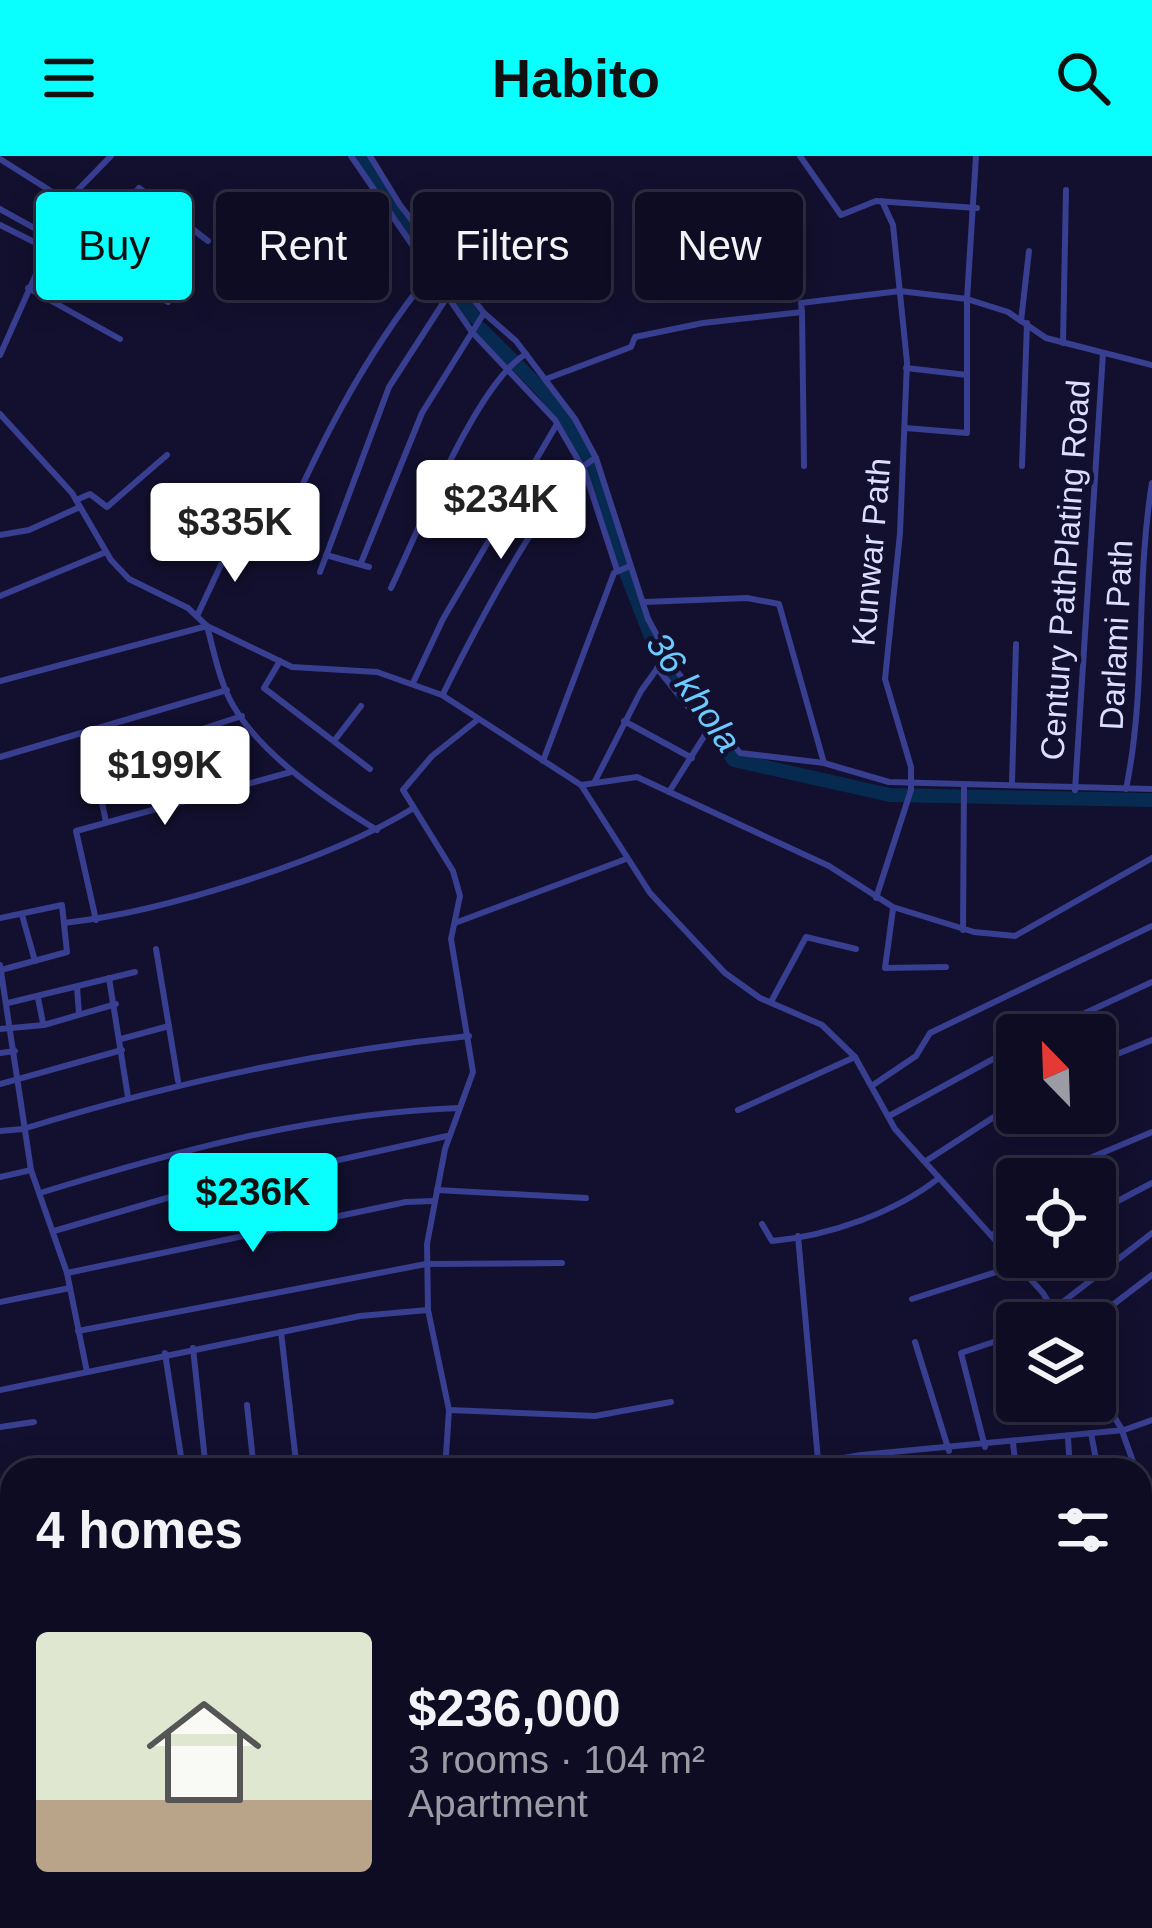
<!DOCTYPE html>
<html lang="en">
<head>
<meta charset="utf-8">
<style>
	:root { --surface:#0e0c22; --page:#17152a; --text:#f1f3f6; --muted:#9b9ba5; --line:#2e2c40; --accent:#09fffd }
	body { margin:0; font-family:Helvetica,sans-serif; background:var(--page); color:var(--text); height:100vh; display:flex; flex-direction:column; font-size:45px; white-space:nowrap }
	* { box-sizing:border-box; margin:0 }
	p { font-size:39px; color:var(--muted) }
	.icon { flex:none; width:66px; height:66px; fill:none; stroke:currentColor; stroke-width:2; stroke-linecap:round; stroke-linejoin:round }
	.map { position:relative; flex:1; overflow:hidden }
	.panel { position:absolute; left:0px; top:1302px; width:1152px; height:471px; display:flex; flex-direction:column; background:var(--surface); border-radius:36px 36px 0 0; box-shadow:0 6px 30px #0003,0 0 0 3px var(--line) }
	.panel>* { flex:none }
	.top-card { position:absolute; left:36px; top:36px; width:1080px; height:108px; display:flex; gap:24px }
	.needle { width:78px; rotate:337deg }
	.controls { position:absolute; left:996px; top:858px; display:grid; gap:24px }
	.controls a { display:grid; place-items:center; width:120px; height:120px; border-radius:12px; background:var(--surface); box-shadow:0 6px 30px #0003,0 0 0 3px var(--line); font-size:60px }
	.price { position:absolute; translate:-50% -102px; padding:0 27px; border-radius:12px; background:#fff; color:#222; font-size:39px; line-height:78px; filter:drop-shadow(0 3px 6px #0008) }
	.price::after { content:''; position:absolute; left:50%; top:72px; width:36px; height:27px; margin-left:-18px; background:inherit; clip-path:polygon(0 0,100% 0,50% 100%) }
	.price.active { background:var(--accent); color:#111 }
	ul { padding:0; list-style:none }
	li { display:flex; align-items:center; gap:36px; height:300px; padding:0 36px }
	li span { display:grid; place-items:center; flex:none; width:336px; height:240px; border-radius:12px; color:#555 }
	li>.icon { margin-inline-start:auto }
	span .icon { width:144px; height:144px; fill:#fffc; stroke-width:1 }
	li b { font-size:51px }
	h2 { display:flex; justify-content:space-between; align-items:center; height:144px; padding:0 36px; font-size:51px }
	.chip { padding:0 42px; border-radius:12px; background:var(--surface); box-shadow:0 6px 30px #0003,0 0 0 3px var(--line); font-size:42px; line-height:108px }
	.chip.active { background:var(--accent); color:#111 }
	header { display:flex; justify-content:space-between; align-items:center; height:156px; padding:0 36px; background:var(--accent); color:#111; font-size:54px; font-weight:700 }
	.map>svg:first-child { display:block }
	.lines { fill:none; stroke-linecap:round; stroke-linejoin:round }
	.river { stroke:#072a50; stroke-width:14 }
	.street { stroke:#383e90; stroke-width:6 }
	.labels { text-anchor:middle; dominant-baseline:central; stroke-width:9; stroke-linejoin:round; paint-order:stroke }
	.street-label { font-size:33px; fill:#ddf; stroke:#12102e }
	.water-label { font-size:36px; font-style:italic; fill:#6bcbff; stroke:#12102e }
</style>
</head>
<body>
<header><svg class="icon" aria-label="menu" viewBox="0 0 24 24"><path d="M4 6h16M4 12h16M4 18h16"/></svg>Habito<svg class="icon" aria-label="search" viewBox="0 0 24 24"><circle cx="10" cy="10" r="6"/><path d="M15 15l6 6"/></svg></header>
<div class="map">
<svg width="1152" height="1772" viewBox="0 0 1152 1772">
	<rect width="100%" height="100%" fill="#12102e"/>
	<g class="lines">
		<g class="river">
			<path d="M360,0l114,161"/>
			<path d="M481,173l62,62 26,35 24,47 16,56 44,113 26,46 55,72 156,35 262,5"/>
		</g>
		<g class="street">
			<path d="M351,0l121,176 83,88 30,52 32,98"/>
			<path d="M370,0l30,49 84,108 32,28 59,78 21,39 52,161 28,51 64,83 84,10 65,19 263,7"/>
			<path d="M800,0l41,59 35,-14 101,7"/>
			<path d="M0,3l187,118"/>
			<path d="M0,53l168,93"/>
			<path d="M108,68l31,-36 69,53"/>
			<path d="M0,69l46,23"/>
			<path d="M28,132l92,51"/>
			<path d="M802,156l2,154"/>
			<path d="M1021,165l8,-70"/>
			<path d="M1063,187l3,-153"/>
			<path d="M0,199l70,-157 41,-42"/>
			<path d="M906,212l61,7"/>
			<path d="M546,223l85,-32 4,-10 68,-14 99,-11 -1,-9 99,-12 67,8 41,13 38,26 106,27"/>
			<path d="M0,258l72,79 39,67 18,19 59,29 19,18 85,41 85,5 65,23 139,90 69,108 75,80 35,25 62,27 33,32 40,72 148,164 18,30"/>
			<path d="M905,272l62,5v-134l9,-143"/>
			<path d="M1022,310l5,-143"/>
			<path d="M76,344l14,-6 17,13 60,-52"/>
			<path d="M0,379l29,-5 51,-23"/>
			<path d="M271,399c44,-102 89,-194 159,-281"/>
			<path d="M326,399l43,12"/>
			<path d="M361,407l61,-150 62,-100"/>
			<path d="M320,416l69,-185 58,-90"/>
			<path d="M391,432c27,-56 86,-206 135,-234"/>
			<path d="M0,440l106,-44"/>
			<path d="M644,446l103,-4 32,6 45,159"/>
			<path d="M197,460l37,-79"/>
			<path d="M280,505l-16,27 106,81"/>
			<path d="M657,512l33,41"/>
			<path d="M0,525l207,-55c7,26 13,58 27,81 29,49 95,94 143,123"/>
			<path d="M413,527l30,-64 114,-195"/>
			<path d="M443,538c25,-50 107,-214 153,-236"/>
			<path d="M624,565l68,37"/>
			<path d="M334,585l27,-35"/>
			<path d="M0,601l227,-67"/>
			<path d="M543,605l71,-188 16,-7"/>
			<path d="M86,611l156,-51"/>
			<path d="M1012,626l4,-138"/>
			<path d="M594,627l47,-92 26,-36"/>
			<path d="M581,629l56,-8 192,89 64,41 81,25 41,4 137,-78"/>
			<path d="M99,632l7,34"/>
			<path d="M1126,633c21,-102 9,-203 26,-306"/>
			<path d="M1075,634l28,-437"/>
			<path d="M669,636l46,-73"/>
			<path d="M876,742l35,-108v-23l-26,-88 15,-146 7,-171 -14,-137 -11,-24"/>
			<path d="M893,753l-8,59 61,-1"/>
			<path d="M22,759l13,46"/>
			<path d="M0,762l62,-13 5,47 -66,18"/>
			<path d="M96,764l-20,-89 215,-59"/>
			<path d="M64,767c99,-11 263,-62 348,-114"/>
			<path d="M455,767l171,-64"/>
			<path d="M963,774l1,-145"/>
			<path d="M156,793l22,132"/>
			<path d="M0,809l31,205 36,103 20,99"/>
			<path d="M109,822l19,119"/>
			<path d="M77,831l2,27"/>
			<path d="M38,842l5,25"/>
			<path d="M772,844l34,-63 50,12"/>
			<path d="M8,847l127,-31"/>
			<path d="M0,873l44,-4 72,-21"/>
			<path d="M1038,879l114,-53"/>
			<path d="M121,883l48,-13"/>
			<path d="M0,897l15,-2"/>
			<path d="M1095,907l57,-23"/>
			<path d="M0,928l122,-34"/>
			<path d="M873,929l43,-29 14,-23 222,-107"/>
			<path d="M738,954l117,-53"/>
			<path d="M889,960l128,-70"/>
			<path d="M0,975l23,-2c146,-45 294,-78 446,-93"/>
			<path d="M926,1005l91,-59"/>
			<path d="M0,1021l31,-7"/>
			<path d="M1059,1023l31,-21 62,-26"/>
			<path d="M437,1034l149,8"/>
			<path d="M40,1037c136,-42 275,-80 418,-85"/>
			<path d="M1095,1057l57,-30"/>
			<path d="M762,1068l10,17c57,-5 122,-28 167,-63"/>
			<path d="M54,1075l113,-33 280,-62"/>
			<path d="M798,1080l20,224"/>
			<path d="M992,1080l25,-24"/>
			<path d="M67,1117l339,-71 28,-1"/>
			<path d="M1026,1119l19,-18"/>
			<path d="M912,1143l106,-34"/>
			<path d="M0,1146l70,-14"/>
			<path d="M1055,1152l97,-75"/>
			<path d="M1089,1167l63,-48"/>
			<path d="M78,1175l348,-67 136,-1"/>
			<path d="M281,1176l16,138"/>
			<path d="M915,1186l34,109"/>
			<path d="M193,1192l13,122"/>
			<path d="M165,1197l17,110"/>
			<path d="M1095,1229l26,43 15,42"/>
			<path d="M0,1234l360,-74 68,-6"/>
			<path d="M247,1249l7,65"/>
			<path d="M449,1254l146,6 76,-14"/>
			<path d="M0,1271l34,-5"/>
			<path d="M1091,1277l7,37"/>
			<path d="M1068,1282l2,32"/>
			<path d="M1013,1287l3,27"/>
			<path d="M985,1291l-24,-94 56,-19"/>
			<path d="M874,1299v15"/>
			<path d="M445,1314l4,-60 -21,-100 -1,-66 18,-95 28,-77 -22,-133 9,-43 -7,-25 -50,-81 29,-34 44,-35"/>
			<path d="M771,1314l90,-15 263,-25 28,-10"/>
			<path d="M1140,1329l12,41"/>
			<path d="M0,1390l12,-1"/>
			<path d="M0,1466l12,79"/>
			<path d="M1140,1520l5,24"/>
			<path d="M0,1585l12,-3"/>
			<path d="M1148,1695l4,1"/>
			<path d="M0,1716l12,1"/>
			<path d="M0,1759l12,-5"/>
			<path d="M438,1761l3,11"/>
			<path d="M723,1761v11"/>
			<path d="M1000,1761v11"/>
			<path d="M791,1772l168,-4"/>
		</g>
	</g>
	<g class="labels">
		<g class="street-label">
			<text transform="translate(871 396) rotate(-85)">Kunwar Path</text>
			<text transform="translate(1065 414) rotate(-86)">Century PathPlating Road</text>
			<text transform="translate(1116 479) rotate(-87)">Darlami Path</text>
		</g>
		<g class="water-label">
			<text transform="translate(694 536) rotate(55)">36 khola</text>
		</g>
	</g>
</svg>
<div class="controls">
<a><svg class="needle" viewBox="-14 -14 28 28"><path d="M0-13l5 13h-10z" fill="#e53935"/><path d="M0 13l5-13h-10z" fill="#9b9ba5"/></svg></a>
<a><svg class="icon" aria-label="locate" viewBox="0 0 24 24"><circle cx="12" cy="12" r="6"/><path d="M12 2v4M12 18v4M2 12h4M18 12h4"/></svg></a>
<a><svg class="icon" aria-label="layers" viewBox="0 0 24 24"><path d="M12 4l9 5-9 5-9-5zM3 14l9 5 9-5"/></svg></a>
</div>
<b class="price" style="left:501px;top:406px">$234K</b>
<b class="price" style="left:235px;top:429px">$335K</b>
<b class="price" style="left:165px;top:672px">$199K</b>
<b class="price active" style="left:253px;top:1099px">$236K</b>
<div class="top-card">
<a class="chip active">Buy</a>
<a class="chip">Rent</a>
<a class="chip">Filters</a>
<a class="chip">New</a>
</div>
<section class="panel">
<h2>4 homes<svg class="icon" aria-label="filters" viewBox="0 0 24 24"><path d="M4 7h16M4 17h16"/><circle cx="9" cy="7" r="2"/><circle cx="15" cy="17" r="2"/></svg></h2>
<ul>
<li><span style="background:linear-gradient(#dfe7d0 70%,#b9a48a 0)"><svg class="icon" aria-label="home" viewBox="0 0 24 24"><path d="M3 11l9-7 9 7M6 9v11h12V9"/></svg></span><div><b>$236,000</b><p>3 rooms · 104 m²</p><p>Apartment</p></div></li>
</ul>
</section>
</div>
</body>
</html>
